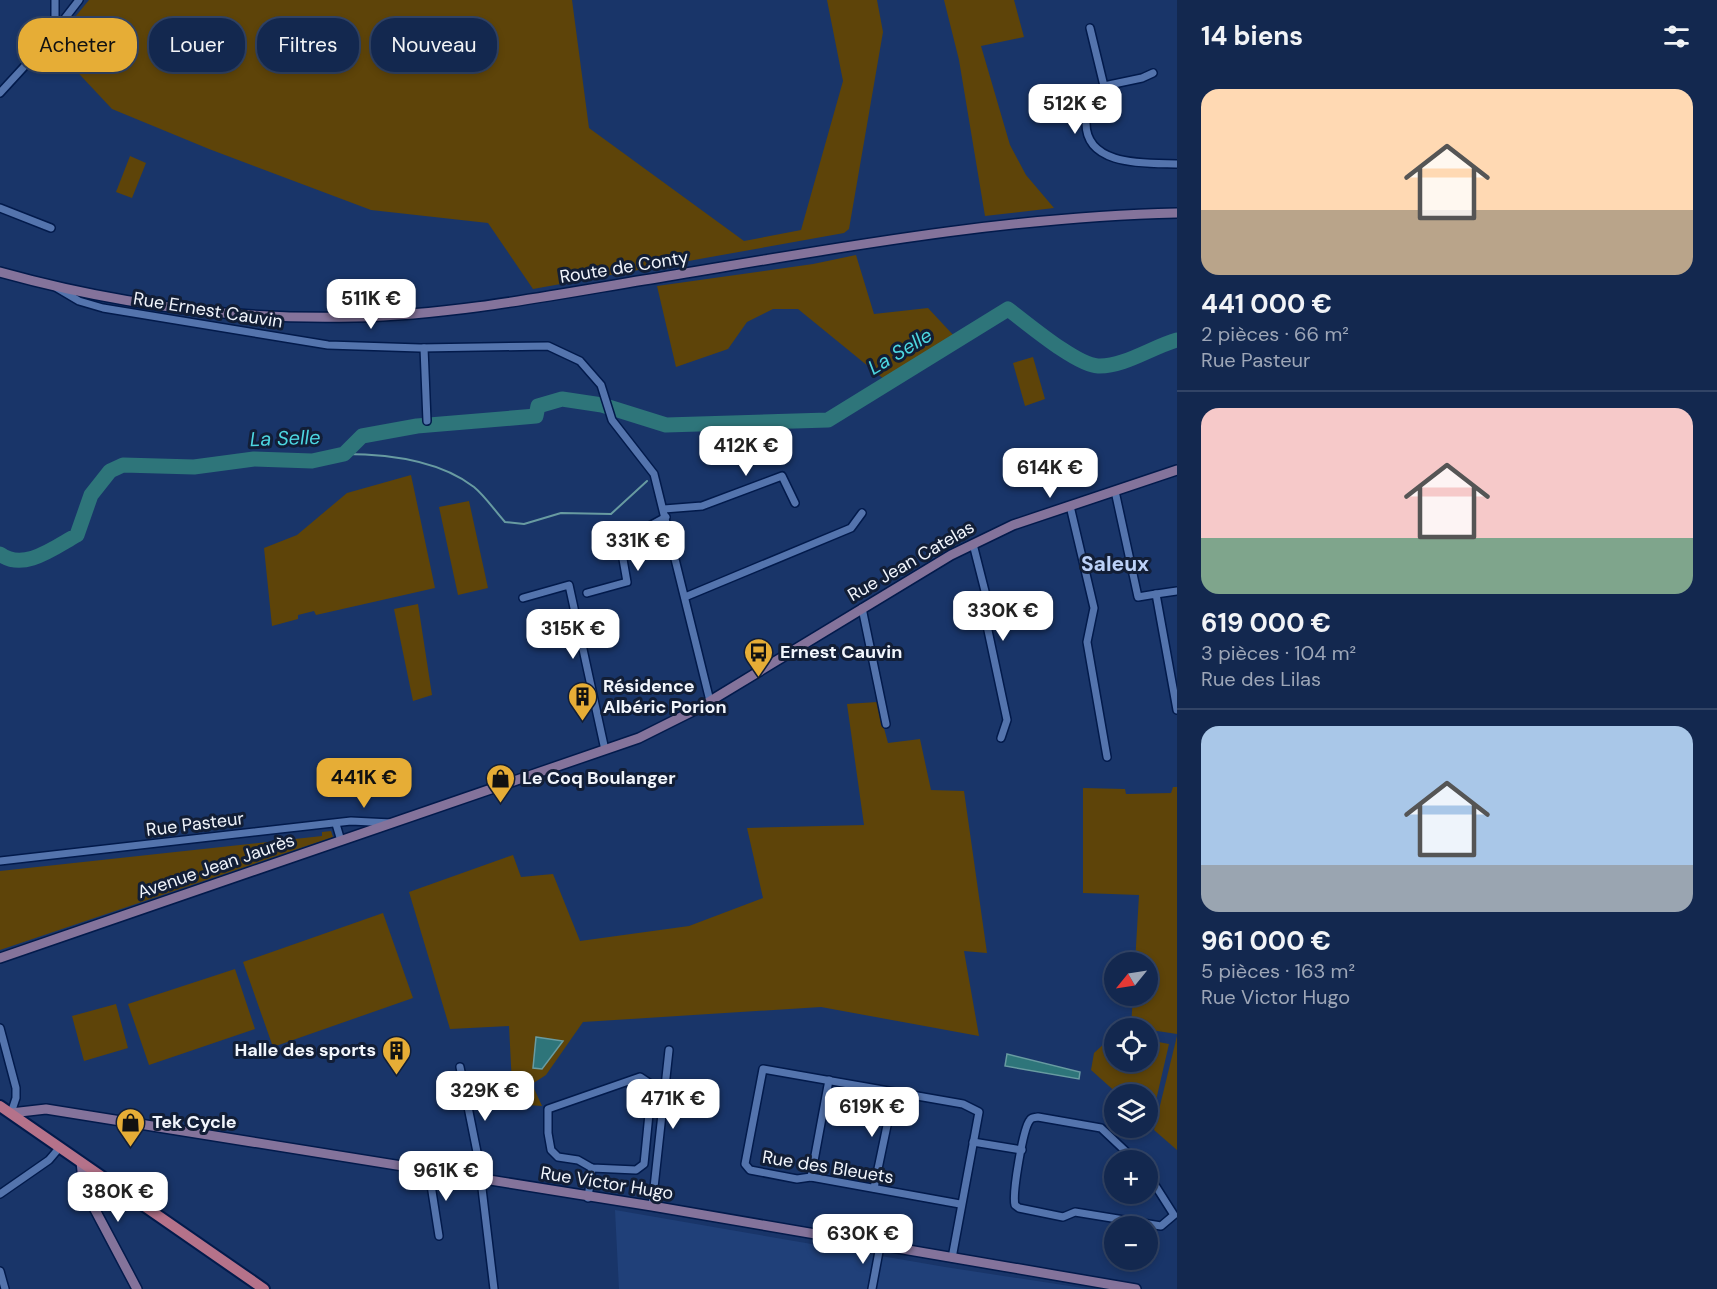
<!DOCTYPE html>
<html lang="fr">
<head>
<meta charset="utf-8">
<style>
	:root { --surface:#13284f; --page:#203459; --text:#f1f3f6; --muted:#9da6b7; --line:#324466; --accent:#e6ad36 }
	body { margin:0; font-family:"DM Sans",sans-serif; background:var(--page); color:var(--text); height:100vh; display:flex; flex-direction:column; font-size:22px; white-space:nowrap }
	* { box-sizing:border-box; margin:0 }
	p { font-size:20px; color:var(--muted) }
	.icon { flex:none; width:33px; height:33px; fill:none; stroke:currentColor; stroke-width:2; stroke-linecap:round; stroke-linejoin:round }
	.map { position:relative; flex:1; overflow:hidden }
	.panel { display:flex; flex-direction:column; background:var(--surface); width:540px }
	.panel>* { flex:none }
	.hud { position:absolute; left:18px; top:18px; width:570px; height:54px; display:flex; gap:12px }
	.needle { width:39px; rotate:240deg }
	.controls { position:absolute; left:1104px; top:952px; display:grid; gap:12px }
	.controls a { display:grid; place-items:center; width:54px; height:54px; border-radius:50%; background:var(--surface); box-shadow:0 3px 9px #0003,0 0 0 2px var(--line); font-size:30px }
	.price { position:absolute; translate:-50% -51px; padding:0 14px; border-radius:12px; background:#fff; color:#222; font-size:20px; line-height:39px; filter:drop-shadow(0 2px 3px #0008) }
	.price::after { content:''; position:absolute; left:50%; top:36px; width:18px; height:14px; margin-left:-9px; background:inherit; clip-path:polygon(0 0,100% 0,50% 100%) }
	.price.selected { background:var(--accent); color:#111 }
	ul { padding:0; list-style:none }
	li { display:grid; align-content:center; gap:12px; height:318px; padding:0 24px }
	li+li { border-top:2px solid var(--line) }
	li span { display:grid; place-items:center; height:186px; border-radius:18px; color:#555 }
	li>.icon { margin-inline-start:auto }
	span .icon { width:108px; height:108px; fill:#fffc; stroke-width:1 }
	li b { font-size:26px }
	h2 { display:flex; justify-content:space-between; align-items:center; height:72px; padding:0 24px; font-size:26px }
	.pill { padding:0 21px; border-radius:24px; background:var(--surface); box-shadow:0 3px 9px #0003,0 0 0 2px var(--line); font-size:21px; line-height:54px }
	.pill.selected { background:var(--accent); color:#111 }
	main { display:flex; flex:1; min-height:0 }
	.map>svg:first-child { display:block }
	.built { fill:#204079 }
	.green { fill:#5e4409 }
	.water { fill:#2e757a; stroke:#689ba1; stroke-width:1.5 }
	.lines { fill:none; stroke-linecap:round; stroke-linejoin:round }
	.stream { stroke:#689ba1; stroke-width:2 }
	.river { stroke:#2e757a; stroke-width:15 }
	.street-casing { stroke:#021a4b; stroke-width:10 }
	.secondary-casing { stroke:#021a4b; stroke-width:12 }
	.primary-casing { stroke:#021a4b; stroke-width:14 }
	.street { stroke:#5474ad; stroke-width:7 }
	.secondary { stroke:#84739b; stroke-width:9 }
	.primary { stroke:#b5728a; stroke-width:10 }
	.labels { text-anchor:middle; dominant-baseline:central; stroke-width:6; stroke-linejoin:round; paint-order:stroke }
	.street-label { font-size:18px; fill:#f1f5fc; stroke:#121e36 }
	.poi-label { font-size:18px; font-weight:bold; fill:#f1f5fc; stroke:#121e36; text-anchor:start }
	.water-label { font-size:20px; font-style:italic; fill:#4dd7e1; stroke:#121e36 }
	.quarter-label { font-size:21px; font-weight:bold; fill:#bdd2f8; stroke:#121e36 }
</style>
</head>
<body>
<main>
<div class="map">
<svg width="1177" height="1289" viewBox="0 0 1177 1289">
	<rect width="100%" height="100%" fill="#193569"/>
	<path class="built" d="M615,1210l330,57 144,22h-470z"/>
	<g class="green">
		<path d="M89,0h483l17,128 155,113 57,-11 42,-149 -16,-81h50l6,32 -34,197 -5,4 -311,56 -45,-66 -117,-13 -162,-61 -97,-40 -60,-64z"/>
		<path d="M944,0h70l10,37 -43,9 29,99 16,30 28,33 -69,8 -26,-156z"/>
		<path d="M130,156l16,7 -14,35 -16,-6z"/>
		<path d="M856,255l18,59 54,-6 28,30 -71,42 -87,-71h-25l-26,13 -19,27 -52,18 -19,-81 156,-22z"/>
		<path d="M1033,357l12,42 -20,7 -12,-43z"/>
		<path d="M411,475l24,113 -119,27 -2,-4 -16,4v4l-26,7 -8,-78 33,-13 50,-42z"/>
		<path d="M469,501l19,87 -30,7 -19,-88z"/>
		<path d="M418,604l14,91 -19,6 -19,-92z"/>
		<path d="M877,702l11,41 32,-4 11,51 33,1 23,162 -23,-2 15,85 -158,-29 -238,15 -37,53 -14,9 10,22 -29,-2 -4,-78 -59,3 -41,-137 104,-37 8,22 32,-3 27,67 109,-15 74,-28 -16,-70 117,-3 -17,-121z"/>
		<path d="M1173,787h4v247l-46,-7 2,-31h15v-33h-13l4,-68 -56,-2v-105l42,1 1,5 45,-1z"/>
		<path d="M331,831l2,6 -333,113v-79l322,-35v-4z"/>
		<path d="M383,913l30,85 -140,49 -30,-85z"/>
		<path d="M235,969l20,60 -106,36 -21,-61z"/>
		<path d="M116,1004l12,44 -44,13 -12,-45z"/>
		<path d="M1177,1036v114l-23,-20z"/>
		<path d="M1148,1040l21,4 -18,78 -3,-3v-24h-29l-28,-25 3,-17 13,-12h7v21h34z"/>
	</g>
	<g class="water">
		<path d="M536,1037l27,4 -21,28 -9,-1z"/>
		<path d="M1007,1054l73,18 -1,7 -74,-13z"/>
	</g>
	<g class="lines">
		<path class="stream" d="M344,454c42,0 95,6 130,33 11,9 21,24 31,35l19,2 37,-11 50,1 36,-33"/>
		<path class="river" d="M0,554c24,18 55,-7 77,-19l14,-40 19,-24 13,-6 71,2 60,-8 58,2 32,-7 18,-18 55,-10 119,-10 2,-10 24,-7 40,6 64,20 162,-5 180,-111c19,14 68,56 90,57 26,1 54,-19 79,-26"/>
		<defs>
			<g id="street">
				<path d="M1090,28l14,58"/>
				<path d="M55,29v-29"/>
				<path d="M1153,73l-11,5 -38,8c-11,11 -17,21 -18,37 0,44 61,40 91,41"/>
				<path d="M0,93l45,-49 34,-44"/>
				<path d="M0,208l51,20"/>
				<path d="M57,288l22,13 24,7 225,37 92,3 128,-2 32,15 21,24 11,35 42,54 56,227"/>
				<path d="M424,348l3,73"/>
				<path d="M1115,491l23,106 18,-3 21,116"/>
				<path d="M1070,506l24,102 -7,34 20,115"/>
				<path d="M664,509l38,-3 80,-30 13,27"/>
				<path d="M973,544l15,59 -2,18 21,99 -6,18"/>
				<path d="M587,593l40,-11 -7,-40 46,-25"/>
				<path d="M1156,594l21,-3"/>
				<path d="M685,597l166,-69 11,-15"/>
				<path d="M523,598l46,-13 36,165"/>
				<path d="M862,608l24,116"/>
				<path d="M336,824l5,17"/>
				<path d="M0,861l351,-40 40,2"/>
				<path d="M0,1028l16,60v10l-5,15"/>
				<path d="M460,1067l17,85 -3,27"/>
				<path d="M640,1077l9,6 2,11 -7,70 -8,6 -44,-2 -14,-8 -20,-3 -7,-7 -3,-17v-24z"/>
				<path d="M973,1142l49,8"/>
				<path d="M1136,1161l-35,-33 -63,-11c-4,1 -6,0 -8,3 -7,8 -18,74 -15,85l4,3 44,9 12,-5 86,14 13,-11 -26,-41"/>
				<path d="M429,1172l10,64"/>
				<path d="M811,1177l18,-97"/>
				<path d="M481,1180l13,109"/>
				<path d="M874,1188l20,-96"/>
				<path d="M0,1194l49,-34 11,-13"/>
				<path d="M588,1198l4,-30"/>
				<path d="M652,1206l17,-156"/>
				<path d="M952,1258l27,-146 -16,-8 -200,-35 -18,95 5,6 47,9 14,-2 149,27"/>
				<path d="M0,1271l5,18"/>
				<path d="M872,1289l8,-43"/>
			</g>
			<g id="secondary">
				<path d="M0,272c115,32 235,48 354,45 98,-2 194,-21 290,-37 177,-29 353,-63 533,-67"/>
				<path d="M0,958l639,-220 58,-29 254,-154 62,-30 164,-55"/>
				<path d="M11,1113l35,-4 606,97 484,83"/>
				<path d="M81,1162l3,27 53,100"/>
			</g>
			<path id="primary" d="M0,1106l264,183"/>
		</defs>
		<use href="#street" class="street-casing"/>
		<use href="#secondary" class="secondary-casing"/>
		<use href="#primary" class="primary-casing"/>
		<use href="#street" class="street"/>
		<use href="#secondary" class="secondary"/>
		<use href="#primary" class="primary"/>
	</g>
	<defs>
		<symbol id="bus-pin" viewBox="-11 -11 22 30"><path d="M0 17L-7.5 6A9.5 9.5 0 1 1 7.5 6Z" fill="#e6ad36" stroke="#121e36"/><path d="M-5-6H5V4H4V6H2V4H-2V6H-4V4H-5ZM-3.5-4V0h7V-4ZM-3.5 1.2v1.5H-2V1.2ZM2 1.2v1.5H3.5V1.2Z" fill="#111"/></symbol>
		<symbol id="building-pin" viewBox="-11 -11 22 30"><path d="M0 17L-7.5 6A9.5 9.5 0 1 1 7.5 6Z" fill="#e6ad36" stroke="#121e36"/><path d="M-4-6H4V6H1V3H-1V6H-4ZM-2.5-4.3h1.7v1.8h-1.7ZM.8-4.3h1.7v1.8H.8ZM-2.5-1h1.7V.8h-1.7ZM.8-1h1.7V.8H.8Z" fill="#111"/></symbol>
		<symbol id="shop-pin" viewBox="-11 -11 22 30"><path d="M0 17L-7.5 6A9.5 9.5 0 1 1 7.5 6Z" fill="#e6ad36" stroke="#121e36"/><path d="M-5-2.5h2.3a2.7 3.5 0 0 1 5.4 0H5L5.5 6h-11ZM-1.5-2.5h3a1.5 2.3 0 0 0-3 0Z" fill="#111"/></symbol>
	</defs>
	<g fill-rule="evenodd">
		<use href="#bus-pin" x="742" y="636" width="33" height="45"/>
		<use href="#building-pin" x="566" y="680" width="33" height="45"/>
		<use href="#shop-pin" x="484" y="762" width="33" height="45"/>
		<use href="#building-pin" x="380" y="1034" width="33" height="45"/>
		<use href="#shop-pin" x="114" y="1106" width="33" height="45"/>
	</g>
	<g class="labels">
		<g class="street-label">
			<text transform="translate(624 267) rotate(-9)">Route de Conty</text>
			<text transform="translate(208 310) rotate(9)">Rue Ernest Cauvin</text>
			<text transform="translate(911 561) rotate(-30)">Rue Jean Catelas</text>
			<text transform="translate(195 824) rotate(-7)">Rue Pasteur</text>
			<text transform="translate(216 866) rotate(-19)">Avenue Jean Jaurès</text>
			<text transform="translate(828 1167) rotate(9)">Rue des Bleuets</text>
			<text transform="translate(607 1183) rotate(9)">Rue Victor Hugo</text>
		</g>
		<g class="poi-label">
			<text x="780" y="652">Ernest Cauvin</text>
			<text x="603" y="686">Résidence<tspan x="603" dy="21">Albéric Porion</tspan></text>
			<text x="522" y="778">Le Coq Boulanger</text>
			<text x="376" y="1050" text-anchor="end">Halle des sports</text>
			<text x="152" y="1122">Tek Cycle</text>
		</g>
		<g class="water-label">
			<text transform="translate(900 351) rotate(-31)">La Selle</text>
			<text transform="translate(285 438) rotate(-2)">La Selle</text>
		</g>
		<g class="quarter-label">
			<text x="1115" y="564">Saleux</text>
		</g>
	</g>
</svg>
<div class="controls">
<a><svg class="needle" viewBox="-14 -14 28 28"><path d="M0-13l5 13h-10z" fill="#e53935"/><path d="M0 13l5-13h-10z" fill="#9da6b7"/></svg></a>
<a><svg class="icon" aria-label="locate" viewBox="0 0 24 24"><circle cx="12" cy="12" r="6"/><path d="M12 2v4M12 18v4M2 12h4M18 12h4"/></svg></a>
<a><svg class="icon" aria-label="layers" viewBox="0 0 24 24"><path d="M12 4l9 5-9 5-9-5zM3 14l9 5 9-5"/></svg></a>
<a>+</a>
<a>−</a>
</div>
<b class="price" style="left:1075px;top:135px">512K €</b>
<b class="price" style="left:371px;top:330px">511K €</b>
<b class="price" style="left:746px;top:477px">412K €</b>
<b class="price" style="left:1050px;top:499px">614K €</b>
<b class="price" style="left:638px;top:572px">331K €</b>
<b class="price" style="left:1003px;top:642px">330K €</b>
<b class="price" style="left:573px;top:660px">315K €</b>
<b class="price selected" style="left:364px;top:809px">441K €</b>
<b class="price" style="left:485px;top:1122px">329K €</b>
<b class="price" style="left:673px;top:1130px">471K €</b>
<b class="price" style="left:872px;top:1138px">619K €</b>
<b class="price" style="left:446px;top:1202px">961K €</b>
<b class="price" style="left:118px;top:1223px">380K €</b>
<b class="price" style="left:863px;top:1265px">630K €</b>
<div class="hud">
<a class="pill selected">Acheter</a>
<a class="pill">Louer</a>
<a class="pill">Filtres</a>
<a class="pill">Nouveau</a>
</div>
</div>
<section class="panel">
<h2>14 biens<svg class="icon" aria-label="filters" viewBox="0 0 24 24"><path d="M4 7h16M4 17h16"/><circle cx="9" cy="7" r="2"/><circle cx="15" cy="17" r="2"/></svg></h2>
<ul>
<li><span style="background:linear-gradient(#ffd9b3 65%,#b9a48a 0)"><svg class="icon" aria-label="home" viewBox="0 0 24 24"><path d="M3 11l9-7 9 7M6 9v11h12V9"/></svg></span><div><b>441 000 €</b><p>2 pièces · 66 m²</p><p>Rue Pasteur</p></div></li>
<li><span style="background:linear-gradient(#f6c9c9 70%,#7fa58c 0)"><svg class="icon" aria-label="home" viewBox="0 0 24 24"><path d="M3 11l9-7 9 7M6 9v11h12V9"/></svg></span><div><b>619 000 €</b><p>3 pièces · 104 m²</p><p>Rue des Lilas</p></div></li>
<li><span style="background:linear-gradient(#a9c7e8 75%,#9aa5b1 0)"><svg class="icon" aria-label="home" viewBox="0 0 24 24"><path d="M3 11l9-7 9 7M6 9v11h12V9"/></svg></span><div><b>961 000 €</b><p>5 pièces · 163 m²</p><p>Rue Victor Hugo</p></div></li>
</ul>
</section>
</main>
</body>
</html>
